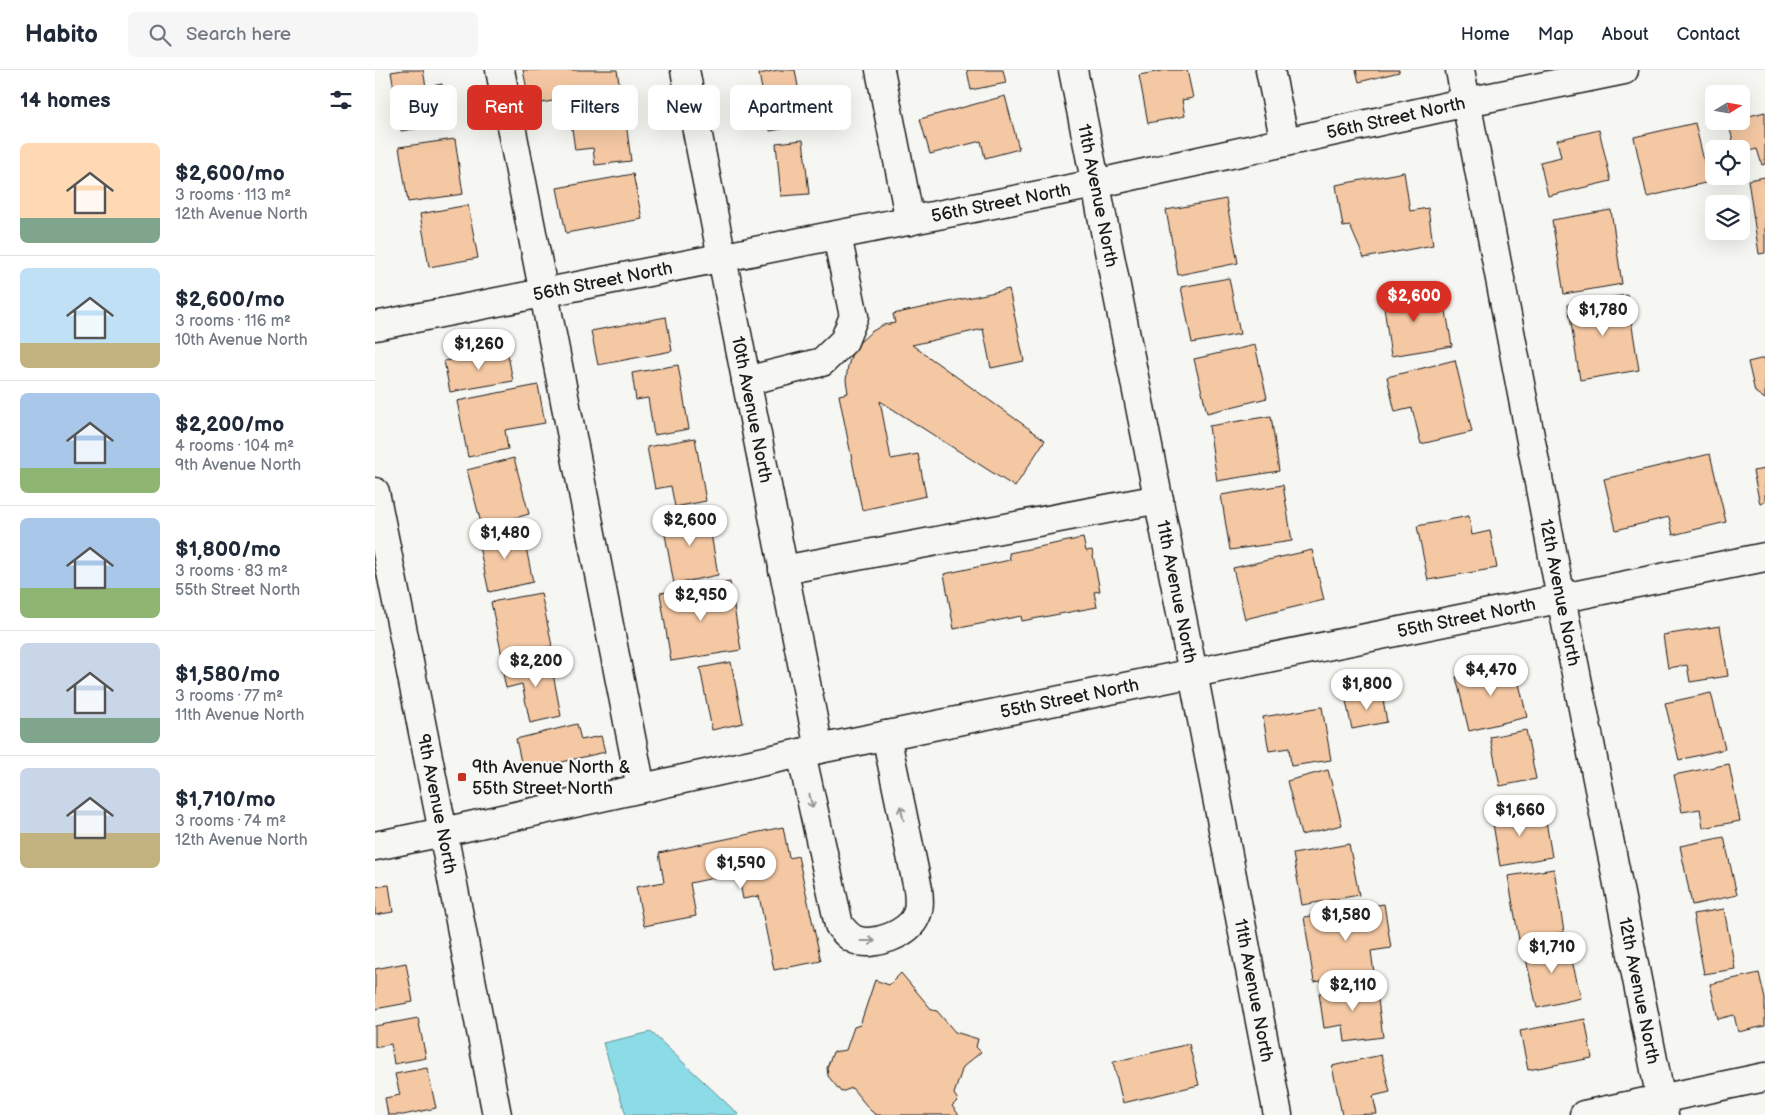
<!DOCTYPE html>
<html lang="en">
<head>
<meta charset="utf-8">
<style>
	:root { --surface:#fff; --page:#f6f6f7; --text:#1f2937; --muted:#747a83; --line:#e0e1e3; --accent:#d93025 }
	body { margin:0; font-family:"Balsamiq Sans",sans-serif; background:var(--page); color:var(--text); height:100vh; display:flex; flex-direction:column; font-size:19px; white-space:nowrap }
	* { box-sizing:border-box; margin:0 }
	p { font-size:16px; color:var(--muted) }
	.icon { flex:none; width:28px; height:28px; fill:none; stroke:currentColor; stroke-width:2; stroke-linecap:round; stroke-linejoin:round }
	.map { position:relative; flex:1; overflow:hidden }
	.drawer { display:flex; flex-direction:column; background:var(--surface); width:375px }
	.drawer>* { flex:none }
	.hud { position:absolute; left:15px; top:15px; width:475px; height:45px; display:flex; gap:10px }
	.needle { width:32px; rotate:79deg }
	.buttons { position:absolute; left:1330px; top:15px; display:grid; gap:10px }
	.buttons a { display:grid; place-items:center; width:45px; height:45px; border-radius:8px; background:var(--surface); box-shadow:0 5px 20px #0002; font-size:25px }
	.price { position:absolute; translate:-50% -42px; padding:0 11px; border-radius:18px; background:#fff; color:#222; font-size:16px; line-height:32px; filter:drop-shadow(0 1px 2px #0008) }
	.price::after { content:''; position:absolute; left:50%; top:30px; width:15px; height:11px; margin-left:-8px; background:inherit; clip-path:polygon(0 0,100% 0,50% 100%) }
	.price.on { background:var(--accent); color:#fff }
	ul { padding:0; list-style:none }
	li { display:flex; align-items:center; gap:15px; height:125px; padding:0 20px }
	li+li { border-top:1px solid var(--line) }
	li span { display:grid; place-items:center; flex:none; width:140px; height:100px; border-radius:8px; color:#555 }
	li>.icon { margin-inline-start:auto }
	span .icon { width:60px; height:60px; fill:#fffc; stroke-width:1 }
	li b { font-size:21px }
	h2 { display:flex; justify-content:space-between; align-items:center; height:60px; padding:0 20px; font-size:21px }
	.pill { padding:0 18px; border-radius:8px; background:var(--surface); box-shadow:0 5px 20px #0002; font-size:18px; line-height:45px }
	.pill.on { background:var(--accent); color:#fff }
	header { display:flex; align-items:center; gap:30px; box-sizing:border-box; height:70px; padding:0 25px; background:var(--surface); border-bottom:1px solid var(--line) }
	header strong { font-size:24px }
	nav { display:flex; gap:28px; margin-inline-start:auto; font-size:18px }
	.search { width:350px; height:45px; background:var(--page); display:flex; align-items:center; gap:12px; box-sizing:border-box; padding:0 18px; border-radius:8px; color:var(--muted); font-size:19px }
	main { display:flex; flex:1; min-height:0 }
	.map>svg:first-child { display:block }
	.water { fill:#8bdce6; stroke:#5f8f95 }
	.building { fill:#f4c8a3; stroke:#1c1c1c }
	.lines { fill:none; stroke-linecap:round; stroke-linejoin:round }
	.minor-casing { stroke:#1c1c1c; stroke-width:31 }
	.minor { stroke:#f6f6f2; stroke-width:28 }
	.oneway { stroke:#949492 }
	.poi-dot { fill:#c8321e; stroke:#f6f6f2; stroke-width:2 }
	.labels { text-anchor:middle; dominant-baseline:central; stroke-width:4.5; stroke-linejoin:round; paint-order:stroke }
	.street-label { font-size:18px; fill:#1c1c1c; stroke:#f6f6f2 }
	.poi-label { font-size:18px; fill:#1c1c1c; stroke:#f6f6f2; text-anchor:start }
</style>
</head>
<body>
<header>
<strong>Habito</strong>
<div class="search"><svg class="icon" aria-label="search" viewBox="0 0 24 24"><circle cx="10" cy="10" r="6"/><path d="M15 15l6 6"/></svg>Search here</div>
<nav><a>Home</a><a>Map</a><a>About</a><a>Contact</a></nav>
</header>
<main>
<section class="drawer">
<h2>14 homes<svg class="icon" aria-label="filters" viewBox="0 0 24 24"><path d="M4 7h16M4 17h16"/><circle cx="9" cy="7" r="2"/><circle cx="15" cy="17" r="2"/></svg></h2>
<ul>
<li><span style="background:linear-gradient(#ffd9b3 75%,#7fa58c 0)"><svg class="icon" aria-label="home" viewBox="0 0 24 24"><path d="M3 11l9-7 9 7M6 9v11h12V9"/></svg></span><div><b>$2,600/mo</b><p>3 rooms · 113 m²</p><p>12th Avenue North</p></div></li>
<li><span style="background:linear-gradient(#bfe0f5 75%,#c2b280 0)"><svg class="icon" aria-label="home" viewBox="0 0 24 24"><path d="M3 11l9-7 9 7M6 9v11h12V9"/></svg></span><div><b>$2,600/mo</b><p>3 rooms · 116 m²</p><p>10th Avenue North</p></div></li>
<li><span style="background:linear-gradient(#a9c7e8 75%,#8fb573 0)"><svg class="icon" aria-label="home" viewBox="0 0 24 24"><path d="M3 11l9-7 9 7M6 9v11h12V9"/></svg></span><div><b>$2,200/mo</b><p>4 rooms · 104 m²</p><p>9th Avenue North</p></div></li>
<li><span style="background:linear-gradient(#a9c7e8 70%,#8fb573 0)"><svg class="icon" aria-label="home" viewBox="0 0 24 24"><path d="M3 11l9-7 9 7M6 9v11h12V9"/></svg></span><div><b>$1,800/mo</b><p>3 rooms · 83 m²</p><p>55th Street North</p></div></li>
<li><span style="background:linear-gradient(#c9d6e8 75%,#7fa58c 0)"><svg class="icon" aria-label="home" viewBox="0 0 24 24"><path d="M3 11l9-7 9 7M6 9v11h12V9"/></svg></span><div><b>$1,580/mo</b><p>3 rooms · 77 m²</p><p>11th Avenue North</p></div></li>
<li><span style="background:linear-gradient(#c9d6e8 65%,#c2b280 0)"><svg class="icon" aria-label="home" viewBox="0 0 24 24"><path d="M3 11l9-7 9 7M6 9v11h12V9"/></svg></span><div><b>$1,710/mo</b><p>3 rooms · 74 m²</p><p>12th Avenue North</p></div></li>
</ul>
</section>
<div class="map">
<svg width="1390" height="1045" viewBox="0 0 1390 1045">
	<rect width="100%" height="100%" fill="#f6f6f2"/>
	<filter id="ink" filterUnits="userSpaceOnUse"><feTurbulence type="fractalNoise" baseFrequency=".02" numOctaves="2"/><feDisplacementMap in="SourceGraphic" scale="10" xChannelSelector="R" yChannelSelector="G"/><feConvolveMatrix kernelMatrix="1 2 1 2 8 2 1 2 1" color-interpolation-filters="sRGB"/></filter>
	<g filter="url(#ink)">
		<path class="water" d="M276,962l88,83h-113l-23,-72z"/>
		<g class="building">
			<path d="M28,0h20l3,17 16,-3 6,40 -47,7 -10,-59z"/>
			<path d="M148,0h94l3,19 -90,16z"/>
			<path d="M403,0h17l10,55 -35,6 -11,-57z"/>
			<path d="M592,0h36l3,13 -35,7z"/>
			<path d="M792,0h20l6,28 -11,2 3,16 -37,7 -9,-48z"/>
			<path d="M981,0h43v2l-40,10z"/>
			<path d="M630,26l14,53 -34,9 -4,-17 -51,13 -10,-35z"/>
			<path d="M249,37l7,54 -36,4 -2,-17 -18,2 -5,-36z"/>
			<path d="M1390,42v52l-3,1 -5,-16 -16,4v-4h-6l-7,-28h13v-3z"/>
			<path d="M1320,53l14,59 -62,15 -13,-60z"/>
			<path d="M1224,60l12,51 -63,15 -8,-34 21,-5 -4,-17z"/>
			<path d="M80,69l8,55 -55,8 -9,-55z"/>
			<path d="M428,70l6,54 -28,2 -5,-53z"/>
			<path d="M1029,102l6,39 18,-3 5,37 -69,13 -14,-32 -7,1 -7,-42z"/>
			<path d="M258,104l9,45 -76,14 -9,-45z"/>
			<path d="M1390,107v76l-6,1 -11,-74z"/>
			<path d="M851,129l12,64 -60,12 -12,-65z"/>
			<path d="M93,135l10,53 -49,9 -9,-53z"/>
			<path d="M1236,140l11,74 -58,10 -12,-74z"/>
			<path d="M854,208l11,56 -48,9 -11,-56z"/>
			<path d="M1047,217l3,21 20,-3 7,41 -61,10 -9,-63z"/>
			<path d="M634,219l15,72 -33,7 -8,-39 -71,16 133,95 -30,47 -135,-86 11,58 27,-5 8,42 -64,14 -23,-115 9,-2 -2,-13 2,-14 4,-13 8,-11 11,-10 12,-7 12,-2 -2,-9z"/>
			<path d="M1252,225l12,75 -59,10 -12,-76z"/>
			<path d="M291,247l6,34 -74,14 -7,-34z"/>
			<path d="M880,275l12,53 -60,15 -13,-54z"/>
			<path d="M132,280l6,31 -63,11 -6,-31z"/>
			<path d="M1390,288v41l-10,-7 -7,-30z"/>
			<path d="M1080,290l17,72 -51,12 -9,-36 -17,4 -8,-35z"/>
			<path d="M303,295l11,64 -35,6 -6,-37 -12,2 -4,-27z"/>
			<path d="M163,315l7,38 -40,7 3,19 -40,8 -11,-56z"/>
			<path d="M896,346l8,55 -62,10 -8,-55z"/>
			<path d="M320,368l11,63 -31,6 -4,-21 -16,3 -8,-42z"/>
			<path d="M1335,384l16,68 -53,13 -4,-18 -53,13 -12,-51z"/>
			<path d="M139,388l15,56 -47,13 -15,-57z"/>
			<path d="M1390,399v33l-5,2 -7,-33z"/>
			<path d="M908,415l9,56 -62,9 -9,-55z"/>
			<path d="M332,440l11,65 -44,9 -12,-66z"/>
			<path d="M1094,446l3,19 18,-4 7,37 -69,12 -11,-54z"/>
			<path d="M147,458l11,54 -44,10 -12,-55z"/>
			<path d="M708,468l3,13 6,-1 8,41 -6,1 3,15 -75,14 -1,-5 -67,13 -10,-55 66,-14 -1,-7z"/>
			<path d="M937,480l12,50 -79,19 -12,-51z"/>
			<path d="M355,512l11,68 -70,11 -11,-68z"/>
			<path d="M166,523l11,53 -50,10 -11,-54z"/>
			<path d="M1345,556l8,50 -38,6 -3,-17 -19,3 -5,-33z"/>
			<path d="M175,588l11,58 -31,7 -8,-39 -16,4 -4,-19z"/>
			<path d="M356,592l12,61 -31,7 -12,-62z"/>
			<path d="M1139,593l13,54 -58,14 -13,-54z"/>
			<path d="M1336,623l14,56 -46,11 -14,-57z"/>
			<path d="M1007,624l5,28 -35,7 -6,-28z"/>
			<path d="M947,637l9,53 -40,6 -2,-18 -20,3 -6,-34z"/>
			<path d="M202,654l4,16 20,-4 4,16 -82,19 -7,-32z"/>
			<path d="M1151,660l10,49 -36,7 -10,-49z"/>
			<path d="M1354,694l11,57 -37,7 -3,-19 -18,3 -8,-37z"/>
			<path d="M953,700l14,55 -41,10 -14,-54z"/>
			<path d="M1151,736l3,18 17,-3 6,36 -52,9 -9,-55z"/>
			<path d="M408,757l6,31 9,-2 23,105 -47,9 -15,-74 -16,3 -5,-26 -48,10 6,33 -52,10 -8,-39 28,-5 -5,-29z"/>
			<path d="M1349,767l13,58 -45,10 -12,-59z"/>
			<path d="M974,774l10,51 -57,10 -9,-51z"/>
			<path d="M1179,799l10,63 -45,8 -11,-64z"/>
			<path d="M14,815l4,27 -18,3v-28z"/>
			<path d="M1009,834l7,44 -20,3 3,22 -60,9 -10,-65z"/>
			<path d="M1349,839l11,60 -31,5 -11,-60z"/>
			<path d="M1192,870l14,58 -44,10 -13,-58z"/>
			<path d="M31,893l7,39 -38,7v-40z"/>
			<path d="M526,903l31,37 5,1 18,21 23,7 -2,8 5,5 -18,15 -9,27 4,6 -6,6 7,9h-83l-5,-4 -19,-23 -11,4 -13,-16 -1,-8 6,-16 13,-2 8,-23 6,-2 15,-45 14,5z"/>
			<path d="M1384,903l6,26v27l-27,6 -4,-17 -16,4 -8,-35z"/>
			<path d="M1001,915l7,52 -38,5 -2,-17 -19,3 -5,-35z"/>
			<path d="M43,948l8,40 -32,6 -3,-20 -16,3v-21z"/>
			<path d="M1210,949l7,39 -64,12 -8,-39z"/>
			<path d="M814,974l10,41 -76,18 -10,-41z"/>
			<path d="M1006,985l9,37 -17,4 4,18 -35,1 -10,-49z"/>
			<path d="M52,998l9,40 -33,7h-15l-3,-17 15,-3 -5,-21z"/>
		</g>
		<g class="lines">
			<defs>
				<g id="minor">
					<path d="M125,0l141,718"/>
					<path id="s1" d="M310,0l134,679"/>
					<path d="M505,0l30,151"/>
					<path id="s2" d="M698,0l120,603 85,442"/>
					<path d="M895,0l15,72"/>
					<path id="s3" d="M1085,0l101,528 103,517"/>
					<path id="s4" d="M0,256l720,-142 372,-82 157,-32"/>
					<path d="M371,311l76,-19 22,-21 10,-25 -17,-80"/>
					<path id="s5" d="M0,422l68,340 54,283"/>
					<path d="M408,500l376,-71"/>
					<path d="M426,683l38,172c5,6 9,12 17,15 17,7 53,-6 60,-24 4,-8 3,-18 2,-27l-32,-154"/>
					<path id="s6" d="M0,776l68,-14 376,-83 946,-192"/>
					<path d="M1209,1045l181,-38"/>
				</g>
			</defs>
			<use href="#minor" class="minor-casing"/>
			<use href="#minor" class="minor"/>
		</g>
		<defs><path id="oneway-shaft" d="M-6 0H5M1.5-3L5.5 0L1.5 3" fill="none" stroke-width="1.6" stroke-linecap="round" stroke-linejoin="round" transform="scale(1.25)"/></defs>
		<g class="oneway">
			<use href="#oneway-shaft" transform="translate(436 731) rotate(77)"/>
			<use href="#oneway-shaft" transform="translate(527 743) rotate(-102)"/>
			<use href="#oneway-shaft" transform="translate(493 871)"/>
		</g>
	</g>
	<rect class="poi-dot" x="82" y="702" width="10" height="10" rx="2.5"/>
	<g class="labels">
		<g class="street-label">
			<text stroke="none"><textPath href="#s4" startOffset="1042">56th Street North</textPath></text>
			<text stroke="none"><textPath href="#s2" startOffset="128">11th Avenue North</textPath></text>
			<text stroke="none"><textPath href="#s4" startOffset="638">56th Street North</textPath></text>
			<text stroke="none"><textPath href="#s4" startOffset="232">56th Street North</textPath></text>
			<text stroke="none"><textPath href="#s1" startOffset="346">10th Avenue North</textPath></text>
			<text stroke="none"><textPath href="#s2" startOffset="532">11th Avenue North</textPath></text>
			<text stroke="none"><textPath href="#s3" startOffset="532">12th Avenue North</textPath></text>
			<text stroke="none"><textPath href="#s6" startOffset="1115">55th Street North</textPath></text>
			<text stroke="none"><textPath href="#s6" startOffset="710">55th Street North</textPath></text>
			<text stroke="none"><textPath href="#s5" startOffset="318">9th Avenue North</textPath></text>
			<text stroke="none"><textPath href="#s2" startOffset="938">11th Avenue North</textPath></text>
			<text stroke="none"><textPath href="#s3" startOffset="938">12th Avenue North</textPath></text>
		</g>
		<g class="poi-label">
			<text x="97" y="697">9th Avenue North &amp;<tspan x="97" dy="21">55th Street North</tspan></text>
		</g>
	</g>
</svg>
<div class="buttons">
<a><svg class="needle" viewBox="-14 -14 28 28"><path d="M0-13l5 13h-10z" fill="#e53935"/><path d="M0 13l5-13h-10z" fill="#747a83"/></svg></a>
<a><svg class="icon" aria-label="locate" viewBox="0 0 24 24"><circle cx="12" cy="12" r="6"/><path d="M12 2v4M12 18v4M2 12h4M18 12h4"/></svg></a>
<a><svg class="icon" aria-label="layers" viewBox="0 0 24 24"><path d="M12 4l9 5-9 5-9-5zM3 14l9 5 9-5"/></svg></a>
</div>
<b class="price on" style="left:1039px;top:253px">$2,600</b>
<b class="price" style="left:1228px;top:267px">$1,780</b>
<b class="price" style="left:104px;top:301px">$1,260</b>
<b class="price" style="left:315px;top:477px">$2,600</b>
<b class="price" style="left:130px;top:490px">$1,480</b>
<b class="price" style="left:326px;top:552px">$2,950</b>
<b class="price" style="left:161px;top:618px">$2,200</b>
<b class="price" style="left:1116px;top:627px">$4,470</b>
<b class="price" style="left:992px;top:641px">$1,800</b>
<b class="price" style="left:1145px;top:767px">$1,660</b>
<b class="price" style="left:366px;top:820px">$1,590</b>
<b class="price" style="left:971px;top:872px">$1,580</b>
<b class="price" style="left:1177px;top:904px">$1,710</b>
<b class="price" style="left:978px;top:942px">$2,110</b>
<div class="hud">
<a class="pill">Buy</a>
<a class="pill on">Rent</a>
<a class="pill">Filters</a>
<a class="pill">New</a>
<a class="pill">Apartment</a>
</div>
</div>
</main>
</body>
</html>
